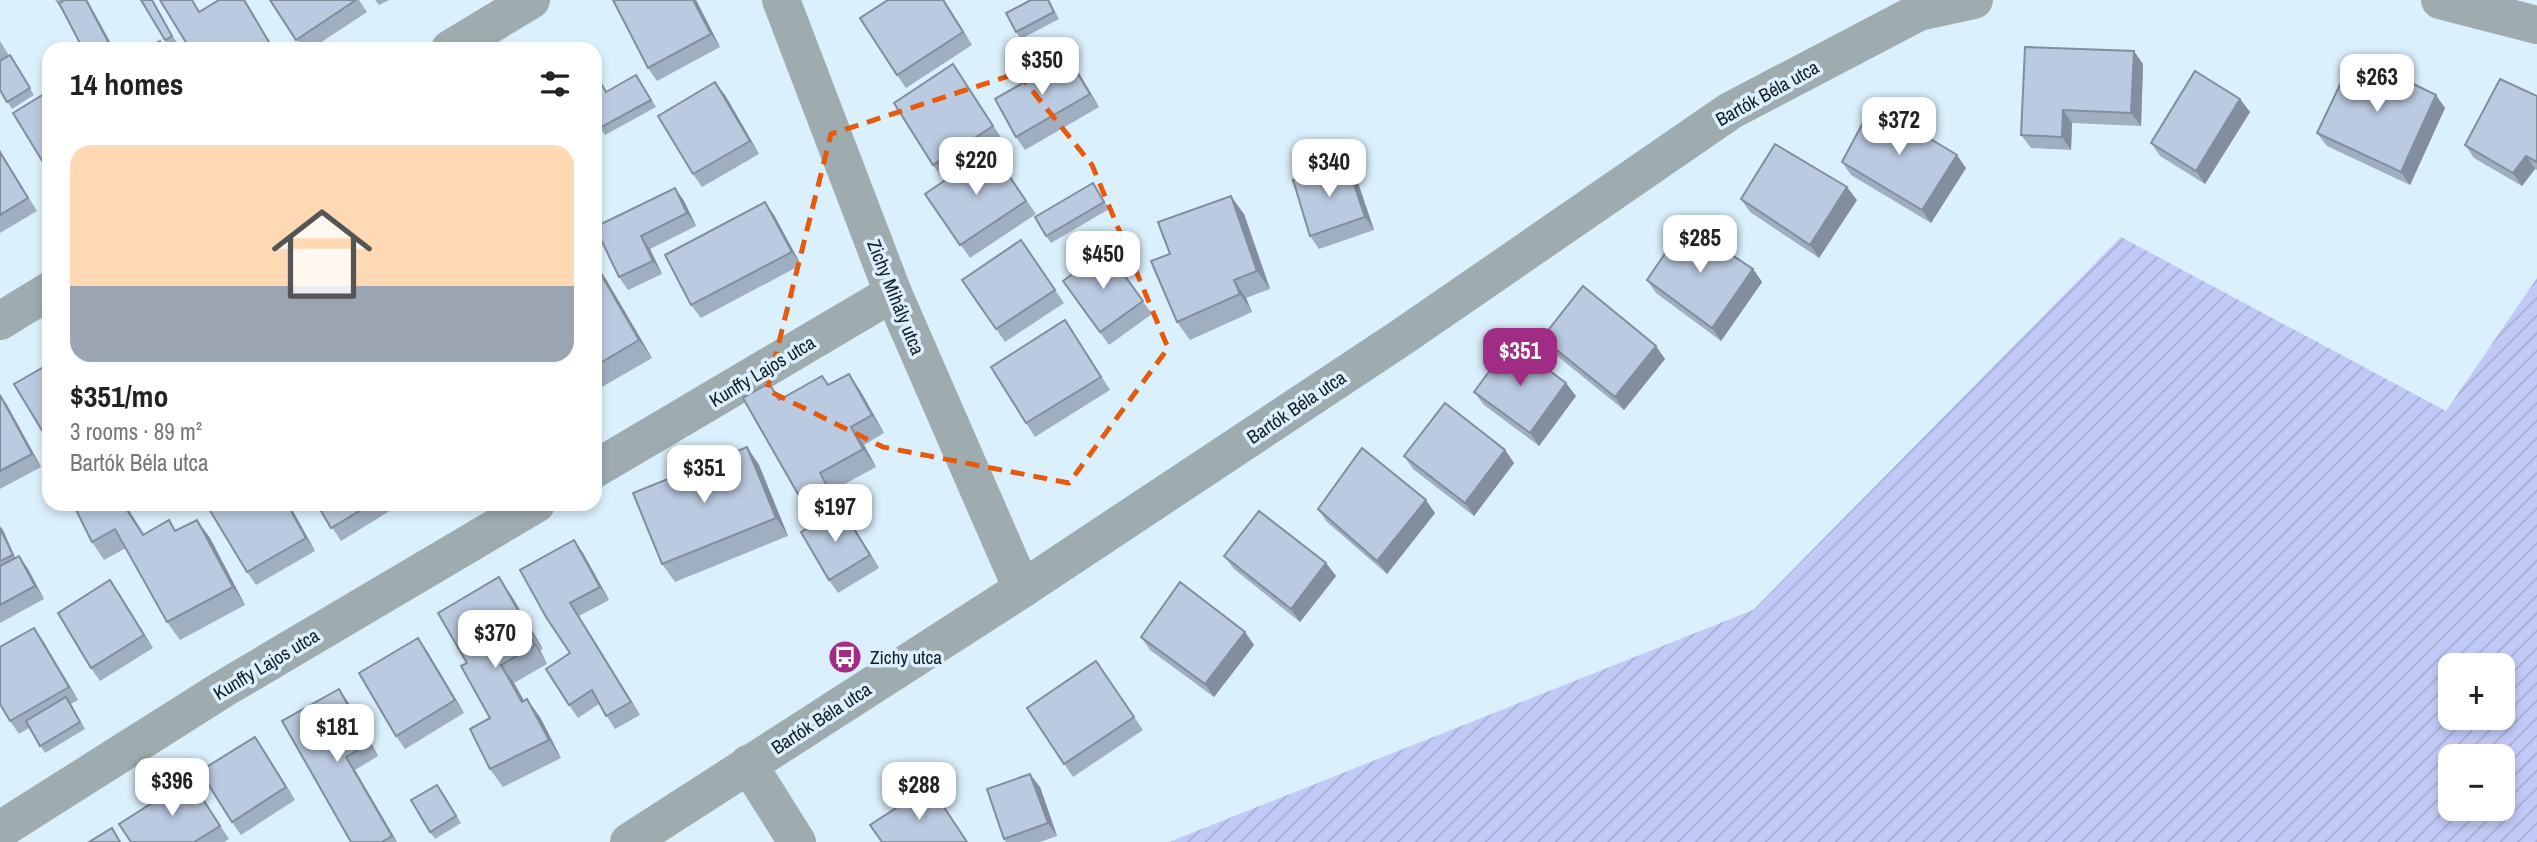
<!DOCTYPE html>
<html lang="en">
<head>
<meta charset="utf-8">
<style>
	:root { --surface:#fff; --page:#f6f6f6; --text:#222; --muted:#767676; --line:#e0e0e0; --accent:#a02c86 }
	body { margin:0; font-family:"Archivo Narrow",sans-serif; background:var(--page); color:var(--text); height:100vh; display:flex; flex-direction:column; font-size:26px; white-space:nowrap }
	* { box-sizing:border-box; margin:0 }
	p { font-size:23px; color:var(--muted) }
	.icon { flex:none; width:38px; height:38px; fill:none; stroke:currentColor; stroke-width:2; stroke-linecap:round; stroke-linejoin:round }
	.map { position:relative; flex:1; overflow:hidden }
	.sheet { position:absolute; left:42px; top:42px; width:560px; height:469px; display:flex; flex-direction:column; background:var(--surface); border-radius:21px; box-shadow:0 4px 10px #0003 }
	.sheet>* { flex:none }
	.tools { position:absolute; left:2438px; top:653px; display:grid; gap:14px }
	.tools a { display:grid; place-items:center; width:77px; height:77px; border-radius:14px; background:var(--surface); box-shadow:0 4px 10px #0003; font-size:35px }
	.price { position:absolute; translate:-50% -60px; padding:0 16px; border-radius:14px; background:#fff; color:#222; font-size:23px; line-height:46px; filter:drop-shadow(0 2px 4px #0008) }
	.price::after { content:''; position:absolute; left:50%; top:42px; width:21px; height:16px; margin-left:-10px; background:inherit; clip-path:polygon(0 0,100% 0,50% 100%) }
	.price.active { background:var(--accent); color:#fff }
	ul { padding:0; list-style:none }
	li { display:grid; align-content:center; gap:14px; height:371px; padding:0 28px }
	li+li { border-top:2px solid var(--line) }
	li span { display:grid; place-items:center; height:217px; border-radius:21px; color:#555 }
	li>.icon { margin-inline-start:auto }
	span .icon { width:126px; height:126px; fill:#fffc; stroke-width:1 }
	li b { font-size:30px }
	h2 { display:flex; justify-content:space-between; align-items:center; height:84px; padding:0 28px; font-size:30px }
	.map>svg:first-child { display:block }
	.garden { fill:url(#garden-furrows); fill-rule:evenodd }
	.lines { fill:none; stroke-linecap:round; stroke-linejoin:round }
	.minor { stroke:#9eacaf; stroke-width:38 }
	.wall { fill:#a0aec1 }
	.shaded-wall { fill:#828d9d }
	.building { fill:#bacae0; stroke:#828d9d; stroke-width:2 }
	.marked { fill:none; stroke:#e8590c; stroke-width:5; stroke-dasharray:14 9; stroke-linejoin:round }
	.labels { text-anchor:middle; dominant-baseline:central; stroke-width:7; stroke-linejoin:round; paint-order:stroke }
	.street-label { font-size:19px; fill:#141d23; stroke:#dbf0fd }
	.poi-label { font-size:19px; fill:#141d23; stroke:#dbf0fd; text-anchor:start }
</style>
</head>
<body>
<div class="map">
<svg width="2537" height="842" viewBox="0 0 2537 842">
	<defs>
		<pattern id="garden-furrows" width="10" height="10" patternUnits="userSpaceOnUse" patternTransform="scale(1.75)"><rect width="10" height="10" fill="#c1caf6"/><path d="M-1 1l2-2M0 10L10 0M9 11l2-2" fill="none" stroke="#a5add3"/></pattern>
	</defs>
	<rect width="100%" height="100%" fill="#dbf0fd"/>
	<path class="garden" d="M2121,237l325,174 91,-133v564h-1368l584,-232zM2450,665h52v53h-52zM2450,756h52v52h-52z"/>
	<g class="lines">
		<g class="minor">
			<path d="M781,0l112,293 129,296"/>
			<path d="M2440,0l97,25"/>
			<path d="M450,49l81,-49"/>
			<path d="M0,321l49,-30"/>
			<path d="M595,469l298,-176"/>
			<path d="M748,764l49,78"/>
			<path d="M0,830l223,-141 313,-185"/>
			<path d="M629,842l393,-253 380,-252 328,-226 189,-99 55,-12"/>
		</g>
	</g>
	<g class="wall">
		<path d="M55,0h32l3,5 -28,5z"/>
		<path d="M152,0l25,43 -7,4 -5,-7z"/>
		<path d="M270,0h89l8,12 -56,37h-8z"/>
		<path d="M375,0h14l-10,5z"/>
		<path d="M613,0h83l24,47 -63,34 -9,-13z"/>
		<path d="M944,0l28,45 -66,43 -9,-13z"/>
		<path d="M1049,0l10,19 -38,20 -5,-7z"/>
		<path d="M0,41l34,54 -22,14 -12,-19z"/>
		<path d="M2025,47l118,17 -2,62 -69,-3 -1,27 -40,-2 -10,-13z"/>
		<path d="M1068,57l9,13 22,37 -74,43 -9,-13z"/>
		<path d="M636,75l20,32 -51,28 -5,-7z"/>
		<path d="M962,77l40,62 -60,39 -9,-13z"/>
		<path d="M725,95l34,59 -57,33 -9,-13z"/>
		<path d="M2537,96v74l-2,-1 -13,17 -48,-28 -9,-13z"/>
		<path d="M2240,99l10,13 -45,72 -45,-28 -9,-13z"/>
		<path d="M2445,108l-35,77 -83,-39 -10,-13z"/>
		<path d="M991,149l45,65 -66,44 -45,-64z"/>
		<path d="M0,151l37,60 -37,22z"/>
		<path d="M1842,162l124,6 -35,55 -80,-48z"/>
		<path d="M1356,177l18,53 -55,19 -9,-13z"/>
		<path d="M1093,183l16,26 -58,34 -5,-7z"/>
		<path d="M675,188l9,13 12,25 -46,23 12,25 -34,16 -9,-13 -24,-49z"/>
		<path d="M1741,199l116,1 -38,58 -69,-46z"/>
		<path d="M765,202l9,13 27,50 -100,53 -10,-13z"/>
		<path d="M1244,214l26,75 -24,9 6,14 -62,28 -13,-18 -7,-68z"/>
		<path d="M1021,240l43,63 -59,39 -43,-62z"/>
		<path d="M1106,250l46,64 -43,31 -46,-64z"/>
		<path d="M595,263l9,13 48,82 -57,33z"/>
		<path d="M1753,269l9,13 -41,59 -65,-48 -9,-13z"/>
		<path d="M1074,333l36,57 -75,47 -9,-14z"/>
		<path d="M1542,338l123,21 -41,51 -73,-59z"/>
		<path d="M849,374l12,18 23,41 -20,12 12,22 -44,24 12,20 35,57 -41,25 -9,-13 -13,-57 -10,-15 -37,-125 11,17 42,-24 7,9z"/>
		<path d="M1474,392l102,4 -37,50 -55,-41z"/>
		<path d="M0,395l7,10 34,62 -41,22z"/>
		<path d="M747,447l12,18 29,71 -113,46 -13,-18z"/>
		<path d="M1505,450l9,13 -40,53 -61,-47 -9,-13z"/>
		<path d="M125,504l19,30 32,-3 21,-11 13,18 35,67 -65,35 -13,-18 -41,-74 -22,12 -12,-18z"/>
		<path d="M206,504h83l26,47 -59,34 -9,-13z"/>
		<path d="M317,504h84l-60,37z"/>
		<path d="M1318,509l117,4 -48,61 -60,-52z"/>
		<path d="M0,526l15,32 4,-2 9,13 16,30 -44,24z"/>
		<path d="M583,553l26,47 -30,16 61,99 -25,14 -16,-25 -21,14 -9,-13 1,-52 -24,-36z"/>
		<path d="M1224,556l102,7 10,13 -36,46 -66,-53z"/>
		<path d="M119,593l34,55 -53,33 -9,-13z"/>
		<path d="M511,595l32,54 -3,1 7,14 -33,19 10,18 16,16 21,41 -58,29 -13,-18v-51l-23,-55z"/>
		<path d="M1245,632l9,13 -40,52 -64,-47 -9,-13z"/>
		<path d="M43,641l35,59 -7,4 14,25 -40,24 -16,-25 -10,6 -9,-13z"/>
		<path d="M427,651l37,62 -59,36 -9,-13z"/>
		<path d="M1096,661l47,69 -70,47 -46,-69z"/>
		<path d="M348,702l30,54 -23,14 42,72h-46l-69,-121z"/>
		<path d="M255,737l40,63 -54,35 -9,-13z"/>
		<path d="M190,779l39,60 -5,3h-93z"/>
		<path d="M1040,787l17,49 -17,6h-34l-2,-3z"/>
		<path d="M442,791l19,32 -26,16 -5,-7z"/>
	</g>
	<g class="shaded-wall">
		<path d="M86,0h1l3,5 24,44h-2z"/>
		<path d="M244,0h1l29,49h-1z"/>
		<path d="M693,0h3l24,47 -9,-13z"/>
		<path d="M943,0h1l28,45 -9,-13z"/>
		<path d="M2134,51l9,13 -2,62 -10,-13z"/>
		<path d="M1068,57l9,13 22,37 -9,-13z"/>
		<path d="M715,82l10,13 34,59 -9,-13z"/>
		<path d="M2436,95l9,13 -35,77 -9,-13z"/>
		<path d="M2240,99l10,13 -45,72 -9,-13z"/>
		<path d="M2063,110l9,13 -1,27 -9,-13z"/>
		<path d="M1957,155l9,13 -35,55 -9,-13z"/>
		<path d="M2526,156l9,13 -13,17 -9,-13z"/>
		<path d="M1347,164l9,13 18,53 -9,-13z"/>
		<path d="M1847,187l10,13 -38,58 -9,-13z"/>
		<path d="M675,188l9,13 12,25 -9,-13z"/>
		<path d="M1231,196l13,18 26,75 -13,-18z"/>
		<path d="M765,202l9,13 27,50 -9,-13z"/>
		<path d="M641,236l9,13 12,25 -9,-13z"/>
		<path d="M595,263l9,13 48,82 -13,-18z"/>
		<path d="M1753,269l9,13 -41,59 -9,-13z"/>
		<path d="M1234,280l12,18 6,14 -12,-18z"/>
		<path d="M1656,346l9,13 -41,51 -9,-13z"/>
		<path d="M849,374l12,18 23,41 -12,-18z"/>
		<path d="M1566,383l10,13 -37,50 -9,-13z"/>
		<path d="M0,395l7,10 34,62 -9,-13z"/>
		<path d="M851,427l13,18 12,22 -13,-18z"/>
		<path d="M747,447l12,18 29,71 -12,-18z"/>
		<path d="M1505,450l9,13 -40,53 -9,-13z"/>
		<path d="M820,473l12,18 12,20 -13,-18z"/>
		<path d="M1426,500l9,13 -48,61 -10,-13z"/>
		<path d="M123,504h2l30,49 -12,-18z"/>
		<path d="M287,504h2l26,47 -9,-13z"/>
		<path d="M841,508l9,13 29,47 -9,-13z"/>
		<path d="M197,520l13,18 35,67 -12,-18z"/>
		<path d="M0,526l3,4 14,32 -4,-7z"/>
		<path d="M574,540l9,13 26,47 -9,-13z"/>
		<path d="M19,556l9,13 16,30 -9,-13z"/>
		<path d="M1326,563l10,13 -36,46 -9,-13z"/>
		<path d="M499,577l12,18 32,54 -13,-18z"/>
		<path d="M110,580l9,13 34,55 -9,-13z"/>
		<path d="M570,603l9,13 61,99 -9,-13z"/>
		<path d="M34,628l9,13 35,59 -9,-13z"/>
		<path d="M527,632l13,18 7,14 -12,-19z"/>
		<path d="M1245,632l9,13 -40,52 -9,-13z"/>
		<path d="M418,638l9,13 37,62 -9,-13z"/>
		<path d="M501,665l13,18 21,37 -13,-18z"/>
		<path d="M339,689l9,13 30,54 -9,-13z"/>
		<path d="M527,699l13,18 21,41 -12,-18z"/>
		<path d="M255,737l9,13 31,50 -9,-13z"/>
		<path d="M346,757l9,13 42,72 -5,-6z"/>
		<path d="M1030,774l10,13 17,49 -9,-13z"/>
	</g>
	<g class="building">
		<path d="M65,0h21l26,49h-29l-24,-46z"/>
		<path d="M141,0h11l20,36 -7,4z"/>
		<path d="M160,0h32l7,12 20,-12h25l29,49h-83z"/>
		<path d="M270,0h86l-60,40z"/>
		<path d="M613,0h80l18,34 -63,34z"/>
		<path d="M888,0h55l20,32 -66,43 -37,-57z"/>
		<path d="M1031,0h17l6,12 -38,20 -10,-19z"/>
		<path d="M160,41l4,8h-18z"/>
		<path d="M2025,47l109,4 -3,62 -68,-3 -1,27 -41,-2z"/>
		<path d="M10,55l20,33 -23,14 -7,-12v-29z"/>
		<path d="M2354,55l82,40 -35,77 -84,-39z"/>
		<path d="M1068,57l22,37 -74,43 -21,-38z"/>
		<path d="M953,64l40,62 -60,39 -39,-62z"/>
		<path d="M2195,71l45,28 -44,72 -45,-28z"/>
		<path d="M636,75l15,25 -51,28 -5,-9v-30l7,-4 4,7z"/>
		<path d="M2500,79l37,17v66l-11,-6 -13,17 -48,-28z"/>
		<path d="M715,82l35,59 -57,33 -35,-58z"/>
		<path d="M49,91v81l-36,-59z"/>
		<path d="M1873,104l84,51 -35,55 -80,-48z"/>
		<path d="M1775,144l72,43 -37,58 -69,-46z"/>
		<path d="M991,149l35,52 -66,44 -35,-51z"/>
		<path d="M0,152l28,46 -28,17z"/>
		<path d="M1347,164l18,53 -55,19 -17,-56z"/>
		<path d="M1093,183l11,19 -58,34 -11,-19z"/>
		<path d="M675,188l12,25 -46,23 12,25 -34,16 -24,-50z"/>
		<path d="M1231,196l26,75 -23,9 6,14 -63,28 -26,-61 19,-7 -12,-32z"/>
		<path d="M765,202l27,50 -101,53 -26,-50z"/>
		<path d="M1685,224l68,45 -41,59 -65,-48z"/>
		<path d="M1021,240l34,50 -59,39 -34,-49z"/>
		<path d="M1106,250l37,51 -43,31 -37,-51z"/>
		<path d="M595,264l44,76 -44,26z"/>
		<path d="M1583,286l73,60 -41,51 -73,-59z"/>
		<path d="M1065,320l36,57 -75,46 -35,-56z"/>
		<path d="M1511,342l55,41 -36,50 -56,-41z"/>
		<path d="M49,364v71l-3,2 -32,-53z"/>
		<path d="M849,374l23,41 -21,12 12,22 -43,24 11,20 -25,15 -63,-110 26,-15 10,17 43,-24 6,9z"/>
		<path d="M0,395l32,59 -32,17z"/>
		<path d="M1445,403l60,47 -40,53 -61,-47z"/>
		<path d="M747,447l29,71 -114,46 -29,-71z"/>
		<path d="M1362,448l64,52 -49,61 -59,-52z"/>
		<path d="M73,504h50l20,31 26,-15 6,11 22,-11 36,67 -66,35 -52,-93 -23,13z"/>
		<path d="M206,504h81l19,34 -59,34z"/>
		<path d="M317,504h54l-40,24z"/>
		<path d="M841,508l29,47 -41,25 -28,-48z"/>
		<path d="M1259,511l67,52 -35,46 -67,-53z"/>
		<path d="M0,528l13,27 -13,6z"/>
		<path d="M574,540l26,47 -30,16 61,99 -25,14 -14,-26 -23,15 -23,-36 24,-16 -24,-36 -26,-47z"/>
		<path d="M19,556l16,30 -35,19v-39z"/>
		<path d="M499,577l31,54 -3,1 8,13 -34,20 21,37 5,-3 22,41 -59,29 -20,-40 20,-11 -29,-52 6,-3 -29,-50z"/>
		<path d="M110,580l34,55 -53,33 -33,-55z"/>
		<path d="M1180,582l65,50 -40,52 -64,-47z"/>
		<path d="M34,628l35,59 -59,34 -10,-17v-57z"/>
		<path d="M418,638l37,62 -59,36 -37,-63z"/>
		<path d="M1096,661l38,56 -70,47 -37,-56z"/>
		<path d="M339,689l30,54 -23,14 46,79 -10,6h-31l-69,-121z"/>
		<path d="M66,697l14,25 -40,24 -14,-25z"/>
		<path d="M255,737l31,50 -54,35 -32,-51z"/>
		<path d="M1030,774l18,49 -44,16 -17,-50z"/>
		<path d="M190,779l30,47 -26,16h-63l-12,-18z"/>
		<path d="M437,785l19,31 -26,16 -19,-32z"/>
		<path d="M930,786l37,56h-85l-12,-17z"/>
		<path d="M112,828l8,14h-31z"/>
	</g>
	<path class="marked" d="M1018,73l74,92 76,183 -99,135 -186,-36 -116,-57 64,-256z"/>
	<defs>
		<symbol id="bus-disc" viewBox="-11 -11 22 22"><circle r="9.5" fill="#a02c86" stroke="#dbf0fd"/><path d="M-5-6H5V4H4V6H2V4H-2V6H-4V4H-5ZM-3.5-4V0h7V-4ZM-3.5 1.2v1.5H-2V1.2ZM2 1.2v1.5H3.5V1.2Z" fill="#fff"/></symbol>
	</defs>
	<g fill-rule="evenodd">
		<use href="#bus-disc" x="826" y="638" width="38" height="38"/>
	</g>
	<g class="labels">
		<g class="street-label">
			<text transform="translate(1767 93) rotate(-29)">Bartók Béla utca</text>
			<text transform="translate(896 297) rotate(68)">Zichy Mihály utca</text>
			<text transform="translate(762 371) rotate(-31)">Kunffy Lajos utca</text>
			<text transform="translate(1296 407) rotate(-34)">Bartók Béla utca</text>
			<text transform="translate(266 664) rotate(-31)">Kunffy Lajos utca</text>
			<text transform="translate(821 718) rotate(-33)">Bartók Béla utca</text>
		</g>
		<g class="poi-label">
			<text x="870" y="657">Zichy utca</text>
		</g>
	</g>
</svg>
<div class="tools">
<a>+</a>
<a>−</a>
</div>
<b class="price" style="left:1042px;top:97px">$350</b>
<b class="price" style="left:2377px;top:114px">$263</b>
<b class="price" style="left:1899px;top:157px">$372</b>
<b class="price" style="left:976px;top:197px">$220</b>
<b class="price" style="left:1329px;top:199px">$340</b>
<b class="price" style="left:1700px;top:275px">$285</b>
<b class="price" style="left:1103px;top:291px">$450</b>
<b class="price active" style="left:1520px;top:388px">$351</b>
<b class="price" style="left:704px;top:505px">$351</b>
<b class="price" style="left:835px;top:544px">$197</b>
<b class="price" style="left:495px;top:670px">$370</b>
<b class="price" style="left:337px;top:764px">$181</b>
<b class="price" style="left:172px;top:818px">$396</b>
<b class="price" style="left:919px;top:822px">$288</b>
<section class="sheet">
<h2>14 homes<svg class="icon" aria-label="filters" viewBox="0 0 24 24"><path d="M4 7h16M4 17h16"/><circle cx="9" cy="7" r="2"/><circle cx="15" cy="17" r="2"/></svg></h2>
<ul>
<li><span style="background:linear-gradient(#ffd9b3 65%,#9aa5b1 0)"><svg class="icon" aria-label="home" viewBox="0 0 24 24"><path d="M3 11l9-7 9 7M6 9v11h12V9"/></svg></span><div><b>$351/mo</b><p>3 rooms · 89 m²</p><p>Bartók Béla utca</p></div></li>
</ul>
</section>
</div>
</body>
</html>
